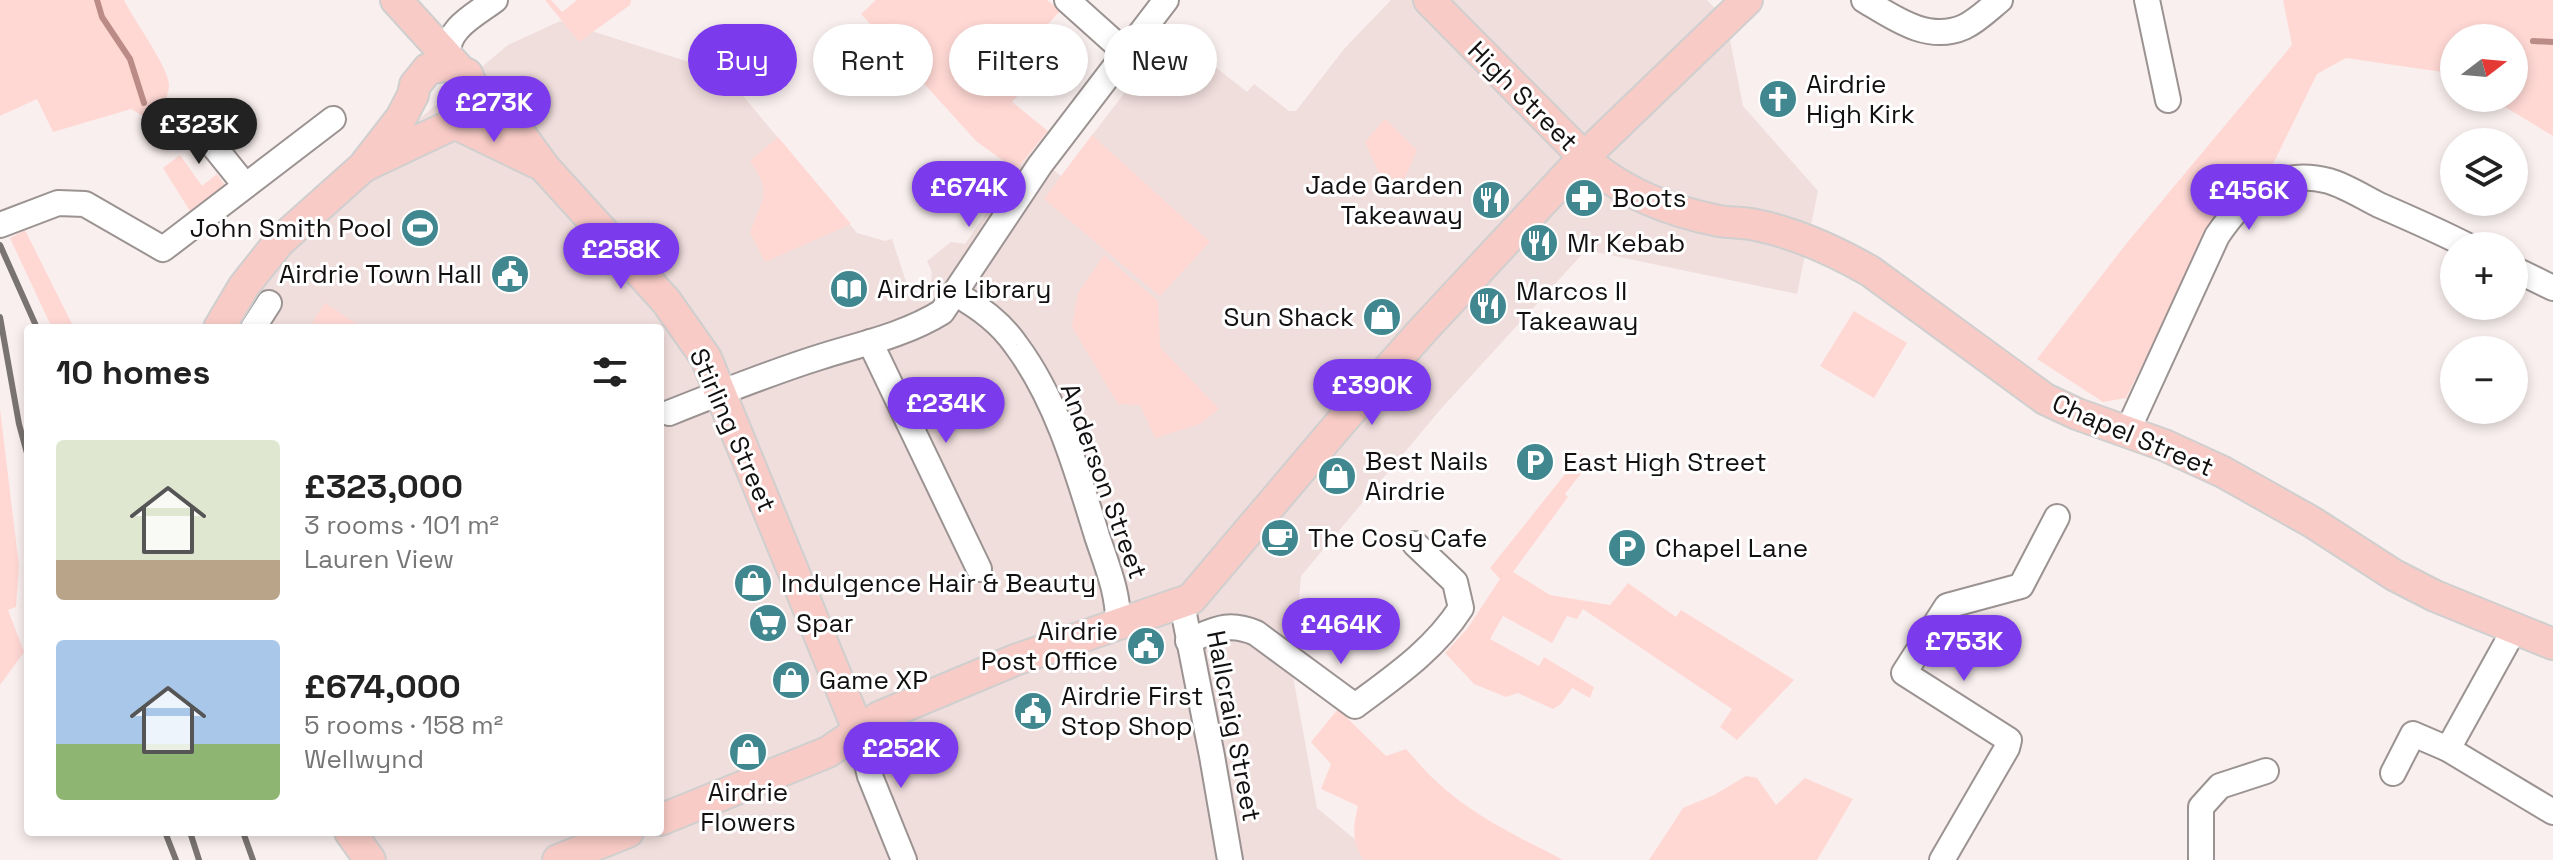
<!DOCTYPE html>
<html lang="en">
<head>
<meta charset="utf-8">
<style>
	:root { --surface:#fff; --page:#f6f6f6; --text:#222; --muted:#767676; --accent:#7c3aed }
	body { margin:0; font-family:"Space Grotesk",sans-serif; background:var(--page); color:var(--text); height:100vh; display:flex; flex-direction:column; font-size:30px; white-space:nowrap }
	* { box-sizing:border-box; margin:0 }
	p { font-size:26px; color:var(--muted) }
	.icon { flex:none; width:44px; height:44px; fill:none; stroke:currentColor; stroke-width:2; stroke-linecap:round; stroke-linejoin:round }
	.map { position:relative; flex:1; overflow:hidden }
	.panel { position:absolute; left:24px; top:324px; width:640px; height:512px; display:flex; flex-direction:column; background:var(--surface); border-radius:8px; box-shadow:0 4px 12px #0003 }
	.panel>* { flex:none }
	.hud { position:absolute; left:688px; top:24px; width:760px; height:72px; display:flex; gap:16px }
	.needle { width:52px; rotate:74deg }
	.tools { position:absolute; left:2440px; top:24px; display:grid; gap:16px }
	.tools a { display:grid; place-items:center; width:88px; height:88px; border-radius:50%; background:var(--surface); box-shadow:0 4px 12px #0003; font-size:40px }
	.price { position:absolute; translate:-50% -68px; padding:0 18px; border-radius:28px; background:var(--accent); color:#fff; font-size:26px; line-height:52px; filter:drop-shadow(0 2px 4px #0008) }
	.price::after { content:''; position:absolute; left:50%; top:48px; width:24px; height:18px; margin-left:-12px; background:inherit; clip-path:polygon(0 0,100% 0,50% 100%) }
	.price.current { background:#222; color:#fff }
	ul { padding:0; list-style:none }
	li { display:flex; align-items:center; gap:24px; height:200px; padding:0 32px }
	li span { display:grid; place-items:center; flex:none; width:224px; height:160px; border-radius:8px; color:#555 }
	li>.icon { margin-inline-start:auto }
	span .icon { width:96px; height:96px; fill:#fffc; stroke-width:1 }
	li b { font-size:34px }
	h2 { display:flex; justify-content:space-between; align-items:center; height:96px; padding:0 32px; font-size:34px }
	.pill { padding:0 28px; border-radius:36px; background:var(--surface); box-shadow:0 4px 12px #0003; font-size:28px; line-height:72px }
	.pill.current { background:var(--accent); color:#fff }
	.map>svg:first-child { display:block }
	.built { fill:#f0dedc }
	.green { fill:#ffd8d4 }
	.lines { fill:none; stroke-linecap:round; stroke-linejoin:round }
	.stream { stroke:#bb8c87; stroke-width:6 }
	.minor-casing { stroke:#9b9392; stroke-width:28 }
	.major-casing { stroke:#d0cfcf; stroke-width:34 }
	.minor { stroke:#fff; stroke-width:24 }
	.major { stroke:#f8cbc6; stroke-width:30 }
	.rail { stroke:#797372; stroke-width:6 }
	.labels { text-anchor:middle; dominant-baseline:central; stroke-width:6; stroke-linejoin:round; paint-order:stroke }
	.poi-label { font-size:26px; fill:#131010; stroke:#fff; text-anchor:start }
	.street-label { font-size:26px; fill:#131010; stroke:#fff }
</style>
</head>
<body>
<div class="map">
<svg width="2553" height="860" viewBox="0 0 2553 860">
	<rect width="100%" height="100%" fill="#f9efee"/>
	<path class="built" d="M1391,0h316l19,20 17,86 75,85 -21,103 -211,-44 -146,160 -139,166 -8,100 24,132 63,52h-1010l-20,-28h310v-504h-440l138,-158 150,-125 52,-24 164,52 133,160 28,8 7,-2 20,61 9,-2 10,-15 1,-11 -5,-11 24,-19 14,2 51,-74 16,-18 29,24 110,-144 76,60 7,-8 35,27h7l48,-62z"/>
	<g class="green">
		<path d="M0,0h124c9,19 45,68 45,85 0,6 -3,13 -4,19l-20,13 -14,-8 -78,23 -16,-33 -37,17z"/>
		<path d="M545,0h6l11,12 15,-12h54l-1,5 -51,37z"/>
		<path d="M876,0h171l13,11 -33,36 15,16 1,4 -31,35 36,29 -32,39 -40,-29 -115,-127z"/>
		<path d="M2283,0h270v136l-63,-38h24v-60h-60v38l-5,-3 -103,-15 -29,16 -44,90 -45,28 -102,206 -23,4 -66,-43 89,-115 166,-199z"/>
		<path d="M1385,119l32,31 -18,42 -21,-21 -13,-29z"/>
		<path d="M1092,135l118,107 -50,54 -116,-97z"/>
		<path d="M778,137l73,87 -86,38 -15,-29c11,-34 24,-38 0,-72z"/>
		<path d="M180,155l22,31 15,-12 8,11 -35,26 -27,-43z"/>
		<path d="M25,230l49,98h-22l-42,-90z"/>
		<path d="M1104,255l54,46 2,46 59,62 -19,15 -45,14 -15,-33 -22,-1 -46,-77 6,-34z"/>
		<path d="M325,303l38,25h-54z"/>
		<path d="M1854,311l53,32 -33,55 -54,-32z"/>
		<path d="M0,409l19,157 -3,41 -8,3 16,42 -24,33z"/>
		<path d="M1581,454l9,8 -25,32 3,3 -55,75 37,23 60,10 18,-22 48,34 5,-7 113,70 -57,60 -17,-13 12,-18 -149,-100 -6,10 -10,-3 -15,27 -49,-27 -13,23 49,27 5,-9 50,30 -4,11 -18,-10 -11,16 -8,5 -35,-16 -12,4 -32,-13 -29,-31 22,-24 33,-50 -10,-11z"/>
		<path d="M1338,709l48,47 20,-7c10,11 19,22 30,32 35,34 83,56 127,79h-199c-13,-18 -11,-33 -6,-54l-37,-17 10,-25 -20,-22z"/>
		<path d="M1746,776l11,2 19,27 29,-27 48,21 -36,61h-168l34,-52 31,-13z"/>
	</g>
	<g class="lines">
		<g class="stream">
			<path d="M97,0l5,17 28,42 14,44"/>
			<path d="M2533,41l20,1"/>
		</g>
		<defs>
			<g id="minor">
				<path d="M1067,0l58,52"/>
				<path d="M1864,0c30,18 64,43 100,27 13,-6 25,-18 36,-27"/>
				<path d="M2147,0l21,100"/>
				<path d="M448,57c-3,-28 27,-42 47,-57"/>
				<path d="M190,117l55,68"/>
				<path d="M0,225l58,-22 27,1 78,45 170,-130"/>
				<path d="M2514,269l39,19"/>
				<path d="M956,294c24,14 44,28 60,51 41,55 61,126 81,191 10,30 22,58 21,89"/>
				<path d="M253,328l16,-25"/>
				<path d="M870,342l109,227"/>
				<path d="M669,413c50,-20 100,-40 151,-56 41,-13 85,-22 122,-45l98,-147 126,-165"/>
				<path d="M2127,432l90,-196c27,-40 59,-69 112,-55 17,5 34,16 50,24 30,13 60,26 89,41"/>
				<path d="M1182,604l30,152 18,104"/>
				<path d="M1188,641c27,-11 39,-20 68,-8l99,73c39,-29 79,-56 106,-98l-6,-26 -40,-38"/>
				<path d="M859,732l11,44 34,84"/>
				<path d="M2448,749l105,63"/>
				<path d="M2393,773l20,-39 35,15 67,-121"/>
				<path d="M1942,860l65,-112 2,-8 -105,-67 43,-67 74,-20 36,-69"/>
				<path d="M2201,860v-53l19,-21 46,-15"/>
			</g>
			<g id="major">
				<path d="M396,0l62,68"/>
				<path d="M1429,0l165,167c36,29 80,45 125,54 12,2 25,1 37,4 39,8 79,26 114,46l175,128 32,15 87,31 59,27 89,50 82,53 41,21 118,48"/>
				<path d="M475,92l41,36 29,40 121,133 40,57 153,374"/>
				<path d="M456,124l81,39"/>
				<path d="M219,328l25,-42 35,-44 84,-75 38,-49 12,-23 2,-10 13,-16 20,-4 19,9 8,18 -4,19 -7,8 -101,48"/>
				<path d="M660,820l168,-68 51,-35 136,-57 176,-61 150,-177 82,-92 161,-173 163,-157"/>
				<path d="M350,832l20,28"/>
				<path d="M558,860l70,-28"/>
			</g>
		</defs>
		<use href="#minor" class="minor-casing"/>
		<use href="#major" class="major-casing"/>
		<use href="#minor" class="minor"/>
		<use href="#major" class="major"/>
		<g class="rail">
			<path d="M0,245l37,83"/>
			<path d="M0,317l19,107 9,33"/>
			<path d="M165,832l11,28"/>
			<path d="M190,832l9,28"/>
			<path d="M243,832l10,28"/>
		</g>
	</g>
	<defs>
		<symbol id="church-disc" viewBox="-11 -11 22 22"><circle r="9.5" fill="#408790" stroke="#fff"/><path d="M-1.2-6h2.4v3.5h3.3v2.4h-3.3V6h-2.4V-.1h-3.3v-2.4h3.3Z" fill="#fff"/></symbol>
		<symbol id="pharmacy-disc" viewBox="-11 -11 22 22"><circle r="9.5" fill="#408790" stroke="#fff"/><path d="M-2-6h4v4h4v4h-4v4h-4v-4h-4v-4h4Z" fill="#fff"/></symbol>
		<symbol id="restaurant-disc" viewBox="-11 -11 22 22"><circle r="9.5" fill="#408790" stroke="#fff"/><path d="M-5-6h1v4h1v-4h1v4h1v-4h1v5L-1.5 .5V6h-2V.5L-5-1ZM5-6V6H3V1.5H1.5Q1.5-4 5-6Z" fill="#fff"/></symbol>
		<symbol id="stadium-disc" viewBox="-11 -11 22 22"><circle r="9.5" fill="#408790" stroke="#fff"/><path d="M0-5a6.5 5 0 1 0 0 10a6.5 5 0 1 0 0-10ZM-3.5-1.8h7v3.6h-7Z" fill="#fff"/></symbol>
		<symbol id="civic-disc" viewBox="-11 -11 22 22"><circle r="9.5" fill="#408790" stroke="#fff"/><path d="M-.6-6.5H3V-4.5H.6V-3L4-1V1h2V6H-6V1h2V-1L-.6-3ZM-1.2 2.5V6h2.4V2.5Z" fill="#fff"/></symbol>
		<symbol id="library-disc" viewBox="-11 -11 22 22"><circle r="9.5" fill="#408790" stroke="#fff"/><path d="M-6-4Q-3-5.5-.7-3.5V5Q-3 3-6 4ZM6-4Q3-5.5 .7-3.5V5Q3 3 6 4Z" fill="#fff"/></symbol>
		<symbol id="shop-disc" viewBox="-11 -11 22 22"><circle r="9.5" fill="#408790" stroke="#fff"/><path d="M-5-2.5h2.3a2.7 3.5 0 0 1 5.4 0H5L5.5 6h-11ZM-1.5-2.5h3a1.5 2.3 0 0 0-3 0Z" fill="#fff"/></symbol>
		<symbol id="parking-disc" viewBox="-11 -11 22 22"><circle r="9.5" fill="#408790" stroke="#fff"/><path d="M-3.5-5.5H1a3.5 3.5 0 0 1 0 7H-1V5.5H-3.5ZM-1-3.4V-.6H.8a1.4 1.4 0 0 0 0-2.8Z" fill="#fff"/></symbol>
		<symbol id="cafe-disc" viewBox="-11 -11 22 22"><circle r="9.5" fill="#408790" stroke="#fff"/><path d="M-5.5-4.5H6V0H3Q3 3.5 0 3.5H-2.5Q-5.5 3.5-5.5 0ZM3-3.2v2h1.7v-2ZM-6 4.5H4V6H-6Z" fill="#fff"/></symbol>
		<symbol id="supermarket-disc" viewBox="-11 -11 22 22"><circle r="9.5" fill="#408790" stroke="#fff"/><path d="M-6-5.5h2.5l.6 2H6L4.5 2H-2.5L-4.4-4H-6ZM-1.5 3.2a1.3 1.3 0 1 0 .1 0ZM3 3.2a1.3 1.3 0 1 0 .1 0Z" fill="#fff"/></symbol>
	</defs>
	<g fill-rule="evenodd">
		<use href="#church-disc" x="1756" y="77" width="44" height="44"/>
		<use href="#pharmacy-disc" x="1562" y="176" width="44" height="44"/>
		<use href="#restaurant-disc" x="1469" y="178" width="44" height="44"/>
		<use href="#stadium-disc" x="398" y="206" width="44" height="44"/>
		<use href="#restaurant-disc" x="1517" y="221" width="44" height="44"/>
		<use href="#civic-disc" x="488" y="252" width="44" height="44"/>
		<use href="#library-disc" x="827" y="267" width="44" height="44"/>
		<use href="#restaurant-disc" x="1466" y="284" width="44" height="44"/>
		<use href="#shop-disc" x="1360" y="295" width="44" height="44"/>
		<use href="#parking-disc" x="1513" y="440" width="44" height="44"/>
		<use href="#shop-disc" x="1315" y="454" width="44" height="44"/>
		<use href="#cafe-disc" x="1258" y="516" width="44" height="44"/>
		<use href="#parking-disc" x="1605" y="526" width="44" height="44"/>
		<use href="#shop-disc" x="731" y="561" width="44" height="44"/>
		<use href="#supermarket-disc" x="746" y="601" width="44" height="44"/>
		<use href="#civic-disc" x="1124" y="624" width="44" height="44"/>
		<use href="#shop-disc" x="769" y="658" width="44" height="44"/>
		<use href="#civic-disc" x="1011" y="689" width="44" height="44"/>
		<use href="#shop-disc" x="726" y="730" width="44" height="44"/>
	</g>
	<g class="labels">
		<g class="poi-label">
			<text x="1806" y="84">Airdrie<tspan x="1806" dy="30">High Kirk</tspan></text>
			<text x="1463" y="185" text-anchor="end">Jade Garden<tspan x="1463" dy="30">Takeaway</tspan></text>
			<text x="1612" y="198">Boots</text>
			<text x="392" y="228" text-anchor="end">John Smith Pool</text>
			<text x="1567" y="243">Mr Kebab</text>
			<text x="482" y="274" text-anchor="end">Airdrie Town Hall</text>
			<text x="877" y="289">Airdrie Library</text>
			<text x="1516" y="291">Marcos II<tspan x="1516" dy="30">Takeaway</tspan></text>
			<text x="1354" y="317" text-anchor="end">Sun Shack</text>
			<text x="1365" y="461">Best Nails<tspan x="1365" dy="30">Airdrie</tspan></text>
			<text x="1563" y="462">East High Street</text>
			<text x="1308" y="538">The Cosy Cafe</text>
			<text x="1655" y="548">Chapel Lane</text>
			<text x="781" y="583">Indulgence Hair &amp; Beauty</text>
			<text x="796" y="623">Spar</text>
			<text x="1118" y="631" text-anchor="end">Airdrie<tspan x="1118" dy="30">Post Office</tspan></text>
			<text x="819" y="680">Game XP</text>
			<text x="1061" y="696">Airdrie First<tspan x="1061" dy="30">Stop Shop</tspan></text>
			<text x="748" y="792" text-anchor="middle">Airdrie<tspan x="748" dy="30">Flowers</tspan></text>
		</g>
		<g class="street-label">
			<text transform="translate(1523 96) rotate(45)">High Street</text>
			<text transform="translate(733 430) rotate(66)">Stirling Street</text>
			<text transform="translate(2133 435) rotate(23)">Chapel Street</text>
			<text transform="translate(1104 481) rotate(70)">Anderson Street</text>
			<text transform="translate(1234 726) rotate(79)">Hallcraig Street</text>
		</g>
	</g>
</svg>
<div class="tools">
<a><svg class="needle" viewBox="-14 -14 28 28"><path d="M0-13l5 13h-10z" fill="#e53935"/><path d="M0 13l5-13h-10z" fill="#767676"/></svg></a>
<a><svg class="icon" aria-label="layers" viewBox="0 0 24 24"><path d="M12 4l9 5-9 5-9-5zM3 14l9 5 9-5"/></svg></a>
<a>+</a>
<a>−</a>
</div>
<b class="price" style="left:494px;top:144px">£273K</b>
<b class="price current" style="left:199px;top:166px">£323K</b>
<b class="price" style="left:969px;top:229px">£674K</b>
<b class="price" style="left:2249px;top:232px">£456K</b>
<b class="price" style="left:621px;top:291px">£258K</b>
<b class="price" style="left:1372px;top:427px">£390K</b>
<b class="price" style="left:946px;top:445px">£234K</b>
<b class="price" style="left:1341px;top:666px">£464K</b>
<b class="price" style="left:1964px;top:683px">£753K</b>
<b class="price" style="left:901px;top:790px">£252K</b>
<div class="hud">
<a class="pill current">Buy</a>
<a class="pill">Rent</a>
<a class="pill">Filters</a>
<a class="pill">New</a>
</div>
<section class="panel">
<h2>10 homes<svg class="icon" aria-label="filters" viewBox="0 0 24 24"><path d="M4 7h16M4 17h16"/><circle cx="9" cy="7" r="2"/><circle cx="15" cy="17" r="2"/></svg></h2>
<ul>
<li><span style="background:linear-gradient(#dfe7d0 75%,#b9a48a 0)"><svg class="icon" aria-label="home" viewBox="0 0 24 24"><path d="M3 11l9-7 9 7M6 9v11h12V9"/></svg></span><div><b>£323,000</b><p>3 rooms · 101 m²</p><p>Lauren View</p></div></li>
<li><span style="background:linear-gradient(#a9c7e8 65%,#8fb573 0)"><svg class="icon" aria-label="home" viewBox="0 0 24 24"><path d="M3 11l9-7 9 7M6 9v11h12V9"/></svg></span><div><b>£674,000</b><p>5 rooms · 158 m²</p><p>Wellwynd</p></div></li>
</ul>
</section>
</div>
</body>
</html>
